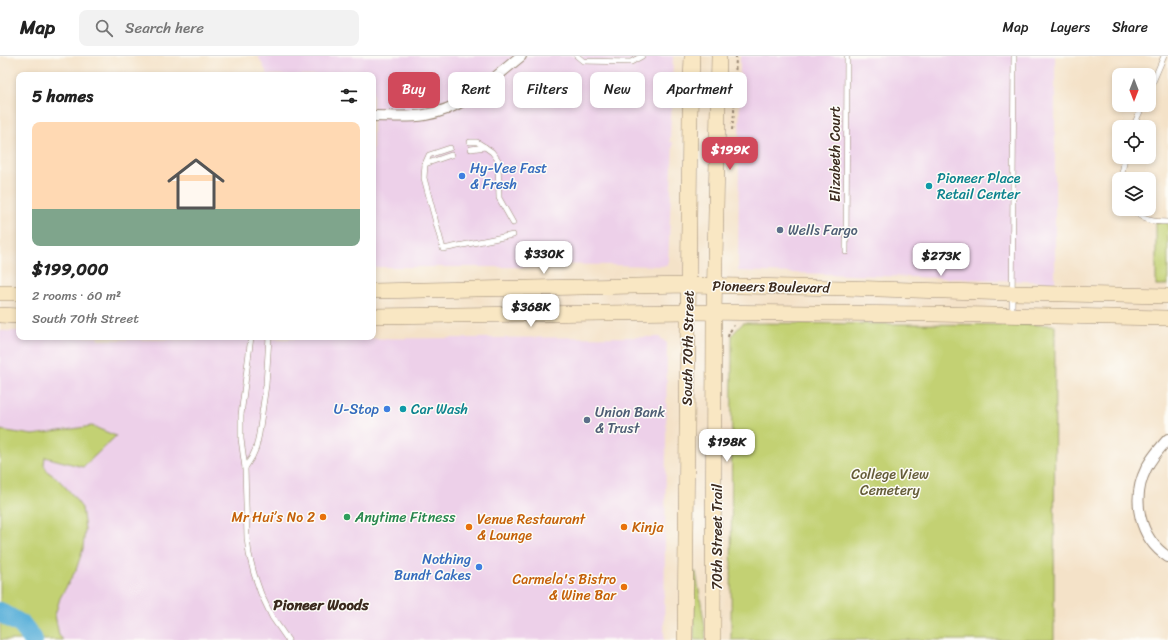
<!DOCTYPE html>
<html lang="en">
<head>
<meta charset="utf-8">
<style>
	:root { --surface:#fff; --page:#f2f2f2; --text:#222; --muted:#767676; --line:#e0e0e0; --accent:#d1495b }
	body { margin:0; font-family:Sriracha,sans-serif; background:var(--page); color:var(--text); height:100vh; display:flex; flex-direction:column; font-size:15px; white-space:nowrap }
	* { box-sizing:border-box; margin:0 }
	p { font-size:13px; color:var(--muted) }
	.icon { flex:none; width:22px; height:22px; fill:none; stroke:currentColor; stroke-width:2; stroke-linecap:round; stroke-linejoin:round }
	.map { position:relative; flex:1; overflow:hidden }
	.sheet { position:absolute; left:16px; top:16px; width:360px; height:268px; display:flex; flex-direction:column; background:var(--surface); border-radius:8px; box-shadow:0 2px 6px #0003 }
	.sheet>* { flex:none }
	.top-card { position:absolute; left:388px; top:16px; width:380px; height:36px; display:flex; gap:8px }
	.needle { width:26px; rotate:180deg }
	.controls { position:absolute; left:1112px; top:12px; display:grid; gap:8px }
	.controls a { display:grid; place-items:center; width:44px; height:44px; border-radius:8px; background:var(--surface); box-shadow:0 2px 6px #0003; font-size:20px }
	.price { position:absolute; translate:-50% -34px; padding:0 9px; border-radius:8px; background:#fff; color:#222; font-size:13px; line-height:26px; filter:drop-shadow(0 1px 2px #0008) }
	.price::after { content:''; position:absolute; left:50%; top:24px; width:12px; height:9px; margin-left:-6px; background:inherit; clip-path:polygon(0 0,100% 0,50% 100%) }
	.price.selected { background:var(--accent); color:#fff }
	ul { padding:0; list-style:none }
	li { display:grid; align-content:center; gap:8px; height:212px; padding:0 16px }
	li span { display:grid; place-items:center; height:124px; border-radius:8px; color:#555 }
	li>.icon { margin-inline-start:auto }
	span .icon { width:72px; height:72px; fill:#fffc; stroke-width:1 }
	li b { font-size:17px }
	h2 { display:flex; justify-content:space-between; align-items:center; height:48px; padding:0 16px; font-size:17px }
	.pill { padding:0 14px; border-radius:8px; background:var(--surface); box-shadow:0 2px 6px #0003; font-size:14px; line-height:36px }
	.pill.selected { background:var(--accent); color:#fff }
	header { display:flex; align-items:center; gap:24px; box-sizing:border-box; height:56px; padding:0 20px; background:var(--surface); border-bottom:1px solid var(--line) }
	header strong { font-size:19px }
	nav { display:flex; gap:22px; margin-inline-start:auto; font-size:14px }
	.search { width:280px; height:36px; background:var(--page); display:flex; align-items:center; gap:10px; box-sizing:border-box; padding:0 14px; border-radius:8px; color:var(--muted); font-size:15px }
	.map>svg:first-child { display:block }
	.built { fill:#edd0e9 }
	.green { fill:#c3d173; stroke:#7f7e48 }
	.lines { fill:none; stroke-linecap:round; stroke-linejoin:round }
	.river { stroke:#5eb2da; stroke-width:20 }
	.lane-casing { stroke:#988673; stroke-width:6 }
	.street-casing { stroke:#988673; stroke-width:12 }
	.secondary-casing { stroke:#988673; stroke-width:16 }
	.path { stroke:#988673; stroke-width:2; stroke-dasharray:3 3; stroke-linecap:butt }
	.lane { stroke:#fff; stroke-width:5 }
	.street { stroke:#fff; stroke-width:10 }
	.secondary { stroke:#f9e7c3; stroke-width:15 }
	.shop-dot { fill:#3f7fe0; stroke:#fdfcf7; stroke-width:1.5 }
	.culture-dot { fill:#0f9aa8; stroke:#fdfcf7; stroke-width:1.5 }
	.service-dot { fill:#5c6f8a; stroke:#fdfcf7; stroke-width:1.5 }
	.food-dot { fill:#e8710a; stroke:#fdfcf7; stroke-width:1.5 }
	.leisure-dot { fill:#2e9e5b; stroke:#fdfcf7; stroke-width:1.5 }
	.labels { text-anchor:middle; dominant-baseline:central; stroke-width:3; stroke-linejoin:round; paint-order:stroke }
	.street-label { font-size:14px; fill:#3b2a1e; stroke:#fdfcf7 }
	.shop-label { font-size:14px; fill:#366cbe; stroke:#fdfcf7; text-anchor:end }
	.culture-label { font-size:14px; fill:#0d838f; stroke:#fdfcf7; text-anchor:start }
	.service-label { font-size:14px; fill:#4e5e75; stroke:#fdfcf7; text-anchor:start }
	.park-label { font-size:14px; fill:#645c38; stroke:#fdfcf7 }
	.food-label { font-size:14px; fill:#c56008; stroke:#fdfcf7; text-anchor:end }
	.leisure-label { font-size:14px; fill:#27864d; stroke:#fdfcf7; text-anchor:start }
	.neighbourhood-label { font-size:15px; font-weight:bold; fill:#3b2a1e; stroke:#fdfcf7 }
</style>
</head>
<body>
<header>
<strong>Map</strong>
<div class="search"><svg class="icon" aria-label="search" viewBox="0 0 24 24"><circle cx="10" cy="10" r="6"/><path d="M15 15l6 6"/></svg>Search here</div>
<nav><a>Map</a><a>Layers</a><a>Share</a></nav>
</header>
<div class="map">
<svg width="1168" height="584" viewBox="0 0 1168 584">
	<rect width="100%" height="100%" fill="#fdfcf7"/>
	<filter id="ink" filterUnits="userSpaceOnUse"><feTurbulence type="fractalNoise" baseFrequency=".025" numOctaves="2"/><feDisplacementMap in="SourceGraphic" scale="8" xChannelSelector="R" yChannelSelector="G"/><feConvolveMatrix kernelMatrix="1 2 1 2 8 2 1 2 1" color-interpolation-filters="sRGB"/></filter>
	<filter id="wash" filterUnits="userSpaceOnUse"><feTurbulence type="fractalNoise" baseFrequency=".012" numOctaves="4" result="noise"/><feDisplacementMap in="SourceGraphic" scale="16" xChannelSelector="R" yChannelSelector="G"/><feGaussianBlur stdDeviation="0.9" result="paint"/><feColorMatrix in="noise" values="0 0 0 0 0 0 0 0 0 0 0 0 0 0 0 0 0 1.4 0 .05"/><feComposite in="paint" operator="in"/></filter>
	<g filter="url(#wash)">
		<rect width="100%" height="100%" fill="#f4e2c8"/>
		<g class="built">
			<path d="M258,0h415l-3,86h3l-5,124 -120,-2v3h-175v-192h-105z"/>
			<path d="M740,0h315v226l-317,-11z"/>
			<path d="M0,275h19v6h79v3l561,-3 8,6 -3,297h-601l-4,-5 -4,-20 5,-17 16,-28 7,-21 2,-20 -3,-21 -25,-30 -8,-6 -5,-7 1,-8 38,10 9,-41 -59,9 -33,-5z"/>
		</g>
		<g class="green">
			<rect x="1156" y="166" width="12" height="63"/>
			<path d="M743,267l312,2 -1,315h-323l1,-305z"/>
			<path d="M92,370l24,10 -33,31 -38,-10 -1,8 4,7 9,6 14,15 11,15 3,21 -2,20 -7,21 -16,28 -5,17 4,20 4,5h-63v-210l33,5z"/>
			<path d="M694,516h2l9,55 1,13h-12z"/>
		</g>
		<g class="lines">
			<path class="river" d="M0,556l22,13 10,13 1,2"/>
		</g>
	</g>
	<g filter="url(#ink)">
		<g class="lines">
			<defs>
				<g id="lane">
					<path d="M577,0l6,5 48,1 11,-6"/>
					<path d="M1149,35l15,-35"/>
					<path d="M1133,71l10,-22"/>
					<path d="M470,86h7l8,5 7,5 6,8 1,38 14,25"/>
					<path d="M450,92l-21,7 -4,9 -1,14 19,71 70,-14"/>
					<path d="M471,93l14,-2"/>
					<path d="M425,108l26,-9"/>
					<path d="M1121,123l4,-22"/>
					<path d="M1133,153c9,12 21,13 35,13"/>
					<path d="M846,196l1,-196"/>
					<path d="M1012,258l2,-258"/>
					<path d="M251,281l-10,78v24l4,29 2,70 2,16 5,20 7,20 11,23 16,23"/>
					<path d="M245,412l7,-11 4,-9 3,-14 7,-49 3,-48"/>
				</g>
				<g id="street">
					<path d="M373,60c17,0 35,2 52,-1 39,-6 66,-35 96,-59"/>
					<path d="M1168,383c-8,9 -17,19 -22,30 -15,30 -7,69 22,88"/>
				</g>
				<g id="secondary">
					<path d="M373,235l315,-6 157,3 168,5 155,3"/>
					<path d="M0,237h19"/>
					<path d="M0,259l19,1"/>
					<path d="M373,260l315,-4 244,2 236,4"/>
					<path d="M685,584l5,-527 2,-57"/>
					<path d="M713,584l1,-328 5,-256"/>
				</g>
			</defs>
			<use href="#lane" class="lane-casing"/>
			<use href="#street" class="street-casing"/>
			<use href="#secondary" class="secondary-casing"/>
			<g class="path">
				<path d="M732,74l2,-17 2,-57"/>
				<path d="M728,281l1,-4 5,-8"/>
			</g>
			<use href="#lane" class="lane"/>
			<use href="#street" class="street"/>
			<use href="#secondary" class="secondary"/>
		</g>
	</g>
	<g class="shop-dot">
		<circle cx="462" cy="120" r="4"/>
		<circle cx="387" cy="353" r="4"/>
		<circle cx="479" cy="511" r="4"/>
	</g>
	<g class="culture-dot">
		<circle cx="929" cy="130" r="4"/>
		<circle cx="403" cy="353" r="4"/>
	</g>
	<g class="service-dot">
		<circle cx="780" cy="174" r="4"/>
		<circle cx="587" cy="364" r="4"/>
	</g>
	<g class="food-dot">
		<circle cx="323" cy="461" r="4"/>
		<circle cx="469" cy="471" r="4"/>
		<circle cx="624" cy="471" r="4"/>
		<circle cx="624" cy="531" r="4"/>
	</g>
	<circle class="leisure-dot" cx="347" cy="461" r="4"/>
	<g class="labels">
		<g class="street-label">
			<text transform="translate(835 98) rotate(-90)">Elizabeth Court</text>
			<text transform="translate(771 231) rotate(1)">Pioneers Boulevard</text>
			<text transform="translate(688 292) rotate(-89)">South 70th Street</text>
			<text transform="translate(717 481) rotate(-90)">70th Street Trail</text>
		</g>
		<g class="shop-label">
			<text x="470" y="112" text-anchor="start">Hy-Vee Fast<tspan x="470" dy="16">&amp; Fresh</tspan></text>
			<text x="379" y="353">U-Stop</text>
			<text x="471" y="503">Nothing<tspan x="471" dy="16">Bundt Cakes</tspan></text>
		</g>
		<g class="culture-label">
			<text x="937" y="122">Pioneer Place<tspan x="937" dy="16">Retail Center</tspan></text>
			<text x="411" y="353">Car Wash</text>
		</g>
		<g class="service-label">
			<text x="788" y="174">Wells Fargo</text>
			<text x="595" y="356">Union Bank<tspan x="595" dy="16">&amp; Trust</tspan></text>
		</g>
		<g class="park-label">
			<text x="890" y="418">College View<tspan x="890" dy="16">Cemetery</tspan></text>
		</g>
		<g class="food-label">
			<text x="315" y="461">Mr Hui’s No 2</text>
			<text x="477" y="463" text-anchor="start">Venue Restaurant<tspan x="477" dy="16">&amp; Lounge</tspan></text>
			<text x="632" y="471" text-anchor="start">Kinja</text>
			<text x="616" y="523">Carmela's Bistro<tspan x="616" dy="16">&amp; Wine Bar</tspan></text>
		</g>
		<g class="leisure-label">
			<text x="355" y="461">Anytime Fitness</text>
		</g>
		<g class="neighbourhood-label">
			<text x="321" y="549">Pioneer Woods</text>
		</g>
	</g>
</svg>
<div class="controls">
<a><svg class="needle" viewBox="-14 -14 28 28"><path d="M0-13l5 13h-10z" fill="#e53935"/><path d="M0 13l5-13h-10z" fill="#767676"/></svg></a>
<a><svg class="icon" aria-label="locate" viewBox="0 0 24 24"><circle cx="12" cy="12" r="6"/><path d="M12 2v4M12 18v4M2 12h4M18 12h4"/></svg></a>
<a><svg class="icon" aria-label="layers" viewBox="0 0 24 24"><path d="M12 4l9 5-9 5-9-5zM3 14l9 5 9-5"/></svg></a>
</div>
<b class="price selected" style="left:730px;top:115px">$199K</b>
<b class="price" style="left:544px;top:219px">$330K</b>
<b class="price" style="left:941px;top:221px">$273K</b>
<b class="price" style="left:531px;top:272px">$368K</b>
<b class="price" style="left:727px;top:407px">$198K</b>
<div class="top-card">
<a class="pill selected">Buy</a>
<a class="pill">Rent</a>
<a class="pill">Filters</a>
<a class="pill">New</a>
<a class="pill">Apartment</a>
</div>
<section class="sheet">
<h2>5 homes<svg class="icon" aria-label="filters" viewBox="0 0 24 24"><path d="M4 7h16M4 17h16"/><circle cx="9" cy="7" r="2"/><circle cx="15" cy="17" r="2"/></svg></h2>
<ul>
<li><span style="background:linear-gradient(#ffd9b3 70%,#7fa58c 0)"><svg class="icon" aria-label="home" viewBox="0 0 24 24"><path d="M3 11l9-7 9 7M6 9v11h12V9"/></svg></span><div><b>$199,000</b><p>2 rooms · 60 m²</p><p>South 70th Street</p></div></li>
</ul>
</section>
</div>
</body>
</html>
